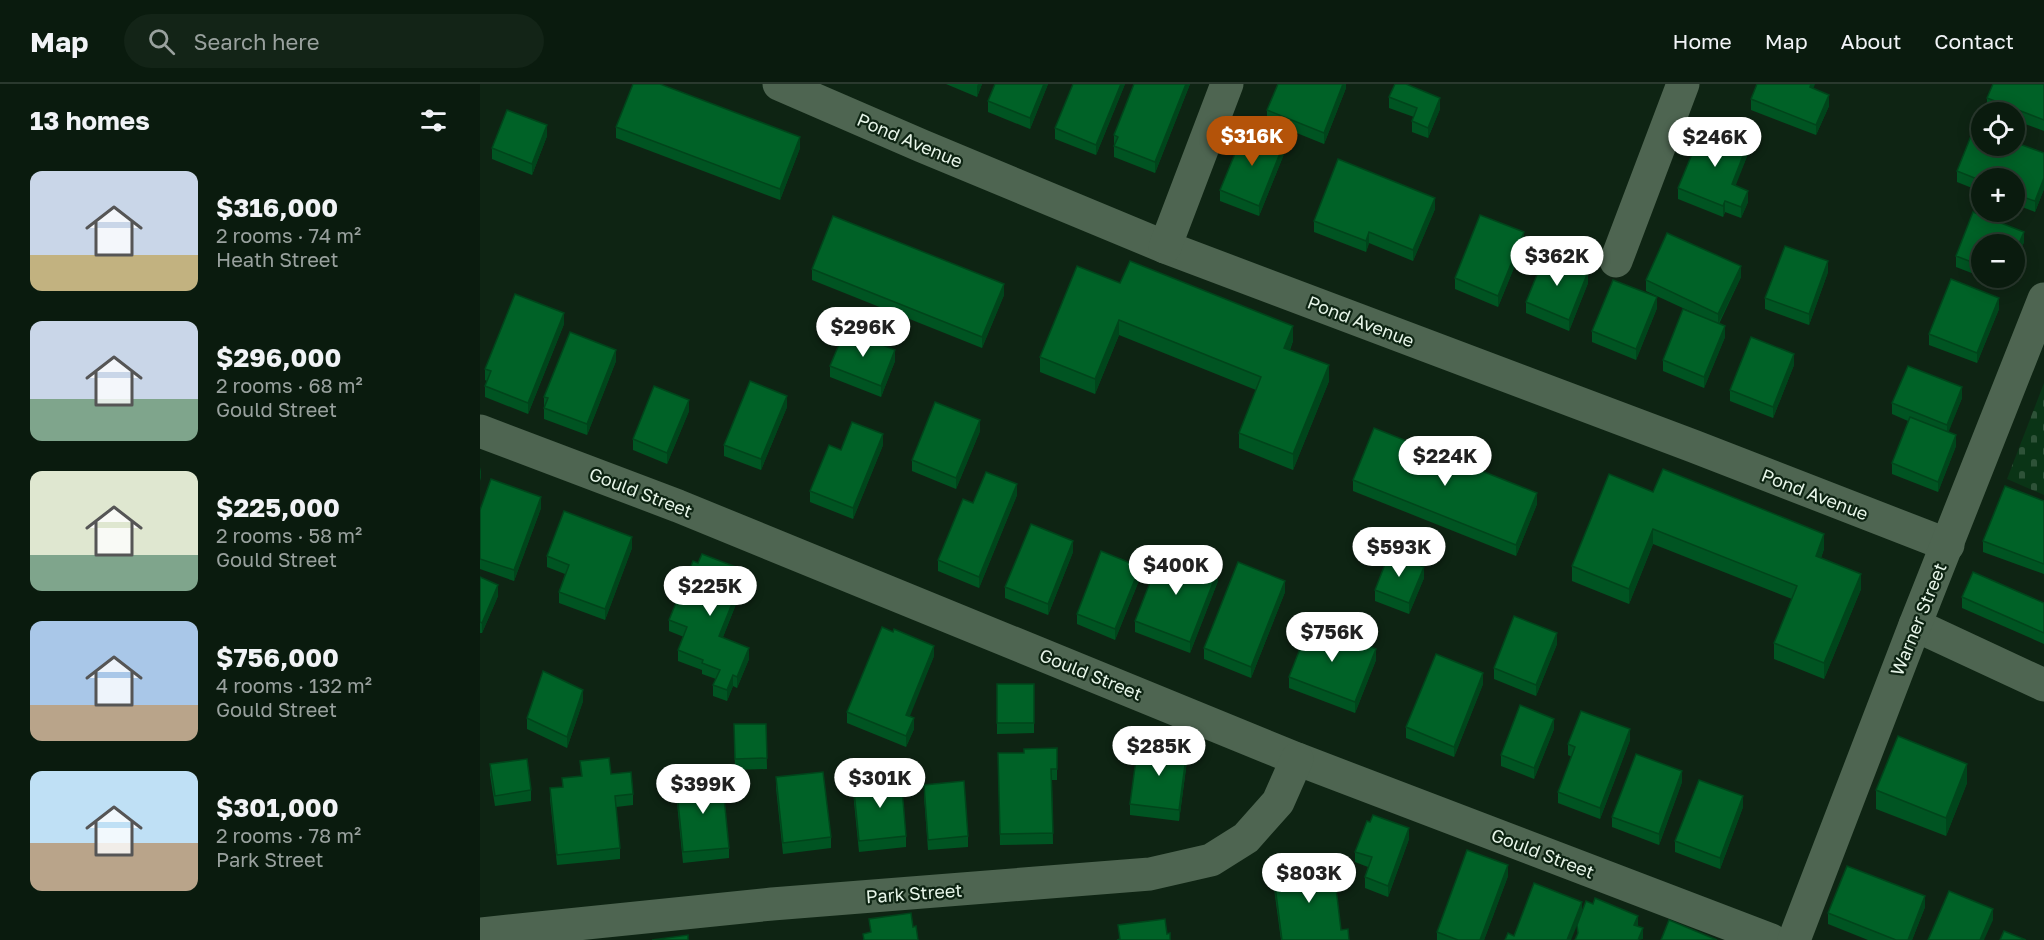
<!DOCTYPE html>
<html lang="en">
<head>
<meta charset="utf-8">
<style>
	:root { --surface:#0a1b0e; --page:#132417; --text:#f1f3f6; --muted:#99a19e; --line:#2a392e; --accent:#b45309 }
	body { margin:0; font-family:"Golos Text",sans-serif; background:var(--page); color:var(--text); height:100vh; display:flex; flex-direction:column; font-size:22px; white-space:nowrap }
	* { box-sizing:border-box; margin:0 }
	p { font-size:20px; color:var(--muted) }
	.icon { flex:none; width:33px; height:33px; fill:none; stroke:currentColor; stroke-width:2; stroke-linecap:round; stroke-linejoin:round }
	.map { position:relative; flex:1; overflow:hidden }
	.panel { display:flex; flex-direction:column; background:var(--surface); width:480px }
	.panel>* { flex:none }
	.fabs { position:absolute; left:1491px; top:18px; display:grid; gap:12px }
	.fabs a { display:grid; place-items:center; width:54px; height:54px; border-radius:50%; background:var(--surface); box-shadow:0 3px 15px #0003,0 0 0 2px var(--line); font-size:30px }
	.price { position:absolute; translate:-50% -51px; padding:0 14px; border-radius:21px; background:#fff; color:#222; font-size:20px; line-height:39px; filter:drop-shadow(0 2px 3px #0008) }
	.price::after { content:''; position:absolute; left:50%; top:36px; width:18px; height:14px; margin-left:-9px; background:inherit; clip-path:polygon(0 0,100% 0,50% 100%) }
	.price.active { background:var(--accent); color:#fff }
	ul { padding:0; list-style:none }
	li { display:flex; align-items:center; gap:18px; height:150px; padding:0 30px }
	li span { display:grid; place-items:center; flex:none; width:168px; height:120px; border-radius:12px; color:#555 }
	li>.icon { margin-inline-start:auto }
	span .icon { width:72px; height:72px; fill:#fffc; stroke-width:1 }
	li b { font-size:26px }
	h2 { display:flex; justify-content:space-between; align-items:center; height:72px; padding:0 30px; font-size:26px }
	header { display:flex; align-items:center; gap:36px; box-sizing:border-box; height:84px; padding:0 30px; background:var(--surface); border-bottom:2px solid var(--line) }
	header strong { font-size:28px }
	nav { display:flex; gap:33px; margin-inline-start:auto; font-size:21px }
	.search { width:420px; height:54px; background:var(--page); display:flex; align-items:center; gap:15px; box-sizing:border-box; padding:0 21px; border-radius:33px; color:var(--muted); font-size:22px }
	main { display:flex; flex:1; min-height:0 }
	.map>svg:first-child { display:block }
	.cemetery { fill:url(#cemetery-stones) }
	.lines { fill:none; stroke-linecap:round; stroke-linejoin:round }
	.minor { stroke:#4e6551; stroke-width:33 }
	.wall { fill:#005422 }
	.shaded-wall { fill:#00451b }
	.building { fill:#006227; stroke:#00451b; stroke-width:1.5 }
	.labels { text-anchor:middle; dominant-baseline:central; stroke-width:4.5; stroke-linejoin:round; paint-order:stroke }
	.street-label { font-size:18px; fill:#e7f5e9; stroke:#0e2413 }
</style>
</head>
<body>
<header>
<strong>Map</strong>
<div class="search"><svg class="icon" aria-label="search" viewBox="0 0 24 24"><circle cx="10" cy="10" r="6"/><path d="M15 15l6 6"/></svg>Search here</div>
<nav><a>Home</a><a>Map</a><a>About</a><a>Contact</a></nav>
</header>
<main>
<section class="panel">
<h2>13 homes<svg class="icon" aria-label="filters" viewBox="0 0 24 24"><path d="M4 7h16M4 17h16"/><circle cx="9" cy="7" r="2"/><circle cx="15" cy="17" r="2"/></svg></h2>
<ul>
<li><span style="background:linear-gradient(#c9d6e8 70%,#c2b280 0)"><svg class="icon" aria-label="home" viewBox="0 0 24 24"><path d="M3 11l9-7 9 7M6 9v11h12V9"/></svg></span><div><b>$316,000</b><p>2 rooms · 74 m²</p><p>Heath Street</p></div></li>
<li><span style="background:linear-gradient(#c9d6e8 65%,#7fa58c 0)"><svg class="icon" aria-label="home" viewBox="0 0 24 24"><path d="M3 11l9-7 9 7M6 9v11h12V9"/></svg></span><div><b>$296,000</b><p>2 rooms · 68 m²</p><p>Gould Street</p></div></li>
<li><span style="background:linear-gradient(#dfe7d0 70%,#7fa58c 0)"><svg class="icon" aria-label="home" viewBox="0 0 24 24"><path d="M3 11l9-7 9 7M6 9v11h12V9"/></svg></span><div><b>$225,000</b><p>2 rooms · 58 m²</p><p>Gould Street</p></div></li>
<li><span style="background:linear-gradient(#a9c7e8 70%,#b9a48a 0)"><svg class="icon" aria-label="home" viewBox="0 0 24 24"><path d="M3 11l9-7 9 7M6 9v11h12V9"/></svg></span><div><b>$756,000</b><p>4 rooms · 132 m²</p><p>Gould Street</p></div></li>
<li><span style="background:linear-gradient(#bfe0f5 60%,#b9a48a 0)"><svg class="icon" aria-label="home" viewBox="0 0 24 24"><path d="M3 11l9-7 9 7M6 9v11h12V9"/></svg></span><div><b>$301,000</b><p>2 rooms · 78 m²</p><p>Park Street</p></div></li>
</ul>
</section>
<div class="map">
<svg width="1564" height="856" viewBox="0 0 1564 856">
	<defs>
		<pattern id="cemetery-stones" width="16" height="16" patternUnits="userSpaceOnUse" patternTransform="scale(1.5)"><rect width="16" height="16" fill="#0a3416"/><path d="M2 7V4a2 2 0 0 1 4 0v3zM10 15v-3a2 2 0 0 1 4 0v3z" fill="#2e5238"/></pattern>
	</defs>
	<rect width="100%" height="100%" fill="#0e2413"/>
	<path class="cemetery" d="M1564,299v112l-37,-16z"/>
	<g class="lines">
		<g class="minor">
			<path d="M299,0l143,62 243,101 528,199 255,99"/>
			<path d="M685,163l62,-163"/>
			<path d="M1136,177l67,-177"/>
			<path d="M0,347l198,75 619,253 474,181"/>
			<path d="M1435,541l129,60"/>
			<path d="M0,850l292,-30 378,-30 61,-14 35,-22 32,-36 19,-43"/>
			<path d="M1314,856l121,-315 129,-326"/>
		</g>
	</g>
	<g class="wall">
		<path d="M466,0h36l-5,13z"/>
		<path d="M568,0l-18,45 -42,-17v-11z"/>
		<path d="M645,0l-29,71 -41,-16v-11z"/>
		<path d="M654,0h56l-35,89 -41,-16v-22z"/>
		<path d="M866,0v4l-22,56 -57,-23v-11z"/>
		<path d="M1564,0v47l-30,-11v-8h-19l-8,-3v-11z"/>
		<path d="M1333,5l16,17 -13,29 -65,-25v-11z"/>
		<path d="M909,13l51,12 -12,29 -16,-6v-11l2,-4 -25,-9z"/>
		<path d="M136,43l184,21 -20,52 -164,-62z"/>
		<path d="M67,52l-15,39 -40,-16v-11z"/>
		<path d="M1564,69v36l-9,23 -21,-8v-26h-32v14l-25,-10v-11z"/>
		<path d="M804,70l-25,62 -39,-15v-11z"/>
		<path d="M1268,70l-13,31 13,17 -7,16 -16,-6 -2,5 -45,-18v-11z"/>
		<path d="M955,125l-22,52 -44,-18 -3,9 -52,-20v-11z"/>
		<path d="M1493,128l51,20v10l-10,24v-22h-32v33l-26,-10v-11z"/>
		<path d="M1044,159l-26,64 -43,-18v-11z"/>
		<path d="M332,185l192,26 -22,53 -170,-68z"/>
		<path d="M1348,188l-19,53 -44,-16v-11z"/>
		<path d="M1261,193l-22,47 6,13 -21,51 -41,-17v-11l37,-44 -54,-25v-11z"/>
		<path d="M1503,194h27l-4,9z"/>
		<path d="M640,199l173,58 -3,9 39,31 -36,89 -54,-22v-15l17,-43 -137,-55 -24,59 -55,-22v-15z"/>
		<path d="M1108,199l-19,48 -43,-18v-11z"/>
		<path d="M1177,224l-21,52 -44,-18v-11z"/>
		<path d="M1519,225l-22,54 -48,-18v-11z"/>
		<path d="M84,240l-36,90 -43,-17v-11l2,-5 -2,-1v-11z"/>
		<path d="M136,277l-29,74 -43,-16v-22z"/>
		<path d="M415,277l-14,36 -51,-20v-11z"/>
		<path d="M1314,281l-21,53 -43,-17v-11z"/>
		<path d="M1482,314l-14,34 8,14 -18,46 -46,-18v-11l16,-42 -16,-7v-11z"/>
		<path d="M307,323l-26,63 -37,-14v-11z"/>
		<path d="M209,327l-22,53 -34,-14v-11z"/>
		<path d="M500,347l-24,58 -44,-18v-11z"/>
		<path d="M403,361l-30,74 -43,-17v-11z"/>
		<path d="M873,396l184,24 -21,52 -163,-65z"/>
		<path d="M1173,408l171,57 -3,9 40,31 -37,90 -50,-20v-16l18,-44 -139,-55 -24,60 -57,-23v-15z"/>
		<path d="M537,411l-38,93 -41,-17v-11l35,-57z"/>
		<path d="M1564,417v73l-61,-22v-11z"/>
		<path d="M61,424l-27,73 -34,-12v-59z"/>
		<path d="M152,464l-27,72 -46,-17v-11l6,-18 -18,-7v-11z"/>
		<path d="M593,468l-25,63 -43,-17v-11z"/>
		<path d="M0,493l18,19 -16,37h-2z"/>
		<path d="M660,494l-25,62 -38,-16v-10z"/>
		<path d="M944,494l-15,36 -34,-13v-11z"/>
		<path d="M261,496l-1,3v11l-17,43 26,22 -12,29 -4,-2 -6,15 -14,-5v-11l3,-6 -14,-5v-4l-24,-9v-11l6,-13 -15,-6v-11z"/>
		<path d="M738,497l-28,72 -55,-21v-11z"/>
		<path d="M805,508l-34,86 -47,-19v-11z"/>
		<path d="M1482,513l82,6v41l-82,-36z"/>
		<path d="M1077,560l-21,52 -42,-17v-11z"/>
		<path d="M454,572l-25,60 5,13 -8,18 -59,-24v-11z"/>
		<path d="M896,576l-21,53 -66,-25v-11z"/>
		<path d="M517,600h37v49l-37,1z"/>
		<path d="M1003,600l-29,73 -48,-19v-11z"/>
		<path d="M103,617l-16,47 -40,-19v-11z"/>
		<path d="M254,640h32l1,45 -32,1z"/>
		<path d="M1074,645l-20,50 -33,-13v-11z"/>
		<path d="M1150,656l-30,79 -42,-16v-11l14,-35 -4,-2v-11z"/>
		<path d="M577,664v32h-5l1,64 -53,1 -2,-92h26z"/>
		<path d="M100,677l31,13 22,20v11l-17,2 4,41v11l-63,6 -7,-66v-11l12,-1v-9l19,-2z"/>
		<path d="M707,677l-8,60 -49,-6v-11z"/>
		<path d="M10,680l41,26v11l-36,5 -5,-31z"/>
		<path d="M296,693l55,60v11l-48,6 -7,-66z"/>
		<path d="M373,697l53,55v11l-47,5 -6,-60z"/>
		<path d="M196,698l53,66v10l-46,5 -7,-70z"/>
		<path d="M1202,698l-23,63 -47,-18v-10z"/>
		<path d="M1487,699l-21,53 -70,-27v-19z"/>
		<path d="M444,701l44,51v11l-40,3 -4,-54z"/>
		<path d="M1263,723l-23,62 -45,-17v-11z"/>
		<path d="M929,755l-21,58 -23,-9v-11l3,-10 -13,-5v-10z"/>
		<path d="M793,786l68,60 8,10h-68l-8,-59z"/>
		<path d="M1028,792l-24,64h-47v-8z"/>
		<path d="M1445,823l-13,33h-44l-40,-16v-11z"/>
	</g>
	<g class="shaded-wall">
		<path d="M498,0h4l-5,13v-11z"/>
		<path d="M564,0h4l-18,45v-11z"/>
		<path d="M641,0h4l-29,71v-10z"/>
		<path d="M706,0h4l-35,89v-11z"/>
		<path d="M863,0h3v4l-22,56v-11z"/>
		<path d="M1331,0h4l-5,14v-11z"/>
		<path d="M1349,11v11l-13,29v-10z"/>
		<path d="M960,14v11l-12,29v-10z"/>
		<path d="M67,41v11l-15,39v-11z"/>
		<path d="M320,53v11l-20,52v-11z"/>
		<path d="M804,59v11l-25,62v-10z"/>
		<path d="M1268,59v11l-16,41v-11z"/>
		<path d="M1564,94v11l-9,23v-11z"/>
		<path d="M1268,107v11l-7,16v-11z"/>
		<path d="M955,114v11l-22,52v-11z"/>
		<path d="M1245,117v11l-2,5v-11z"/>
		<path d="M889,148v11l-3,9v-11z"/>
		<path d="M1044,148v11l-26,64v-11z"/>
		<path d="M1544,148v10l-10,24v-11z"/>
		<path d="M1348,177v11l-19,53v-11z"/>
		<path d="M1261,182v11l-23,47v-10z"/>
		<path d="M1108,188v11l-19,48v-11z"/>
		<path d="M1526,194h4l-4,9z"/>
		<path d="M524,200v11l-22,53v-11z"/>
		<path d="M1177,213v11l-21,52v-11z"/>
		<path d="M1519,214v11l-22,54v-10z"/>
		<path d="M84,229v11l-36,90v-11z"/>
		<path d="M639,236v15l-24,59v-15z"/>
		<path d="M813,242v15l-9,22v-15z"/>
		<path d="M1245,242v11l-21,51v-11z"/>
		<path d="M136,266v11l-29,74v-11z"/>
		<path d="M415,266v11l-14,36v-11z"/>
		<path d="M1314,270v11l-21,53v-11z"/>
		<path d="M849,281v16l-36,89v-16z"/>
		<path d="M1482,303v11l-15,38v-11z"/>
		<path d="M307,312v11l-26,63v-11z"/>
		<path d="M209,316v11l-22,53v-11z"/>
		<path d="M500,336v11l-24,58v-11z"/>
		<path d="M403,350v11l-30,74v-11z"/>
		<path d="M1476,351v11l-18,46v-10z"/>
		<path d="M1,383v11l-1,3v-10z"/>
		<path d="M537,400v11l-38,93v-11z"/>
		<path d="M1057,409v11l-21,52v-11z"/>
		<path d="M61,413v11l-27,73v-11z"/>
		<path d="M1173,445v15l-24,60v-15z"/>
		<path d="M1344,450v15l-8,22v-15z"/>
		<path d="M152,453v11l-27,72v-11z"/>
		<path d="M593,457v11l-25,63v-11z"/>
		<path d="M660,483v11l-25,62v-11z"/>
		<path d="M944,483v11l-15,36v-11z"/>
		<path d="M261,485v11l-5,12v-11z"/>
		<path d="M738,486v11l-28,72v-11z"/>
		<path d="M1381,490v15l-37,90v-16z"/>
		<path d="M805,497v11l-34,86v-11z"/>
		<path d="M260,500v10l-21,53v-11z"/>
		<path d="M18,501v11l-16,37v-10z"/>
		<path d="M1077,549v11l-21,52v-11z"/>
		<path d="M454,562v10l-28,70v-11z"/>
		<path d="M269,564v11l-12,29v-11z"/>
		<path d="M896,565v11l-21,53v-11z"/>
		<path d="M1003,589v11l-29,73v-10z"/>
		<path d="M253,591v11l-6,15v-11z"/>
		<path d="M103,606v11l-16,47v-11z"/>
		<path d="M434,634v11l-8,18v-11z"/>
		<path d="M1074,635v10l-20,50v-11z"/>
		<path d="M1150,645v11l-30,79v-11z"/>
		<path d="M707,666v11l-8,60v-11z"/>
		<path d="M1487,680v19l-21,53v-18z"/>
		<path d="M1202,687v11l-23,63v-11z"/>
		<path d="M1263,712v11l-23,62v-11z"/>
		<path d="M929,744v11l-21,58v-11z"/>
		<path d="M1028,781v11l-24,64h-4z"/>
		<path d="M1445,812v11l-13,33h-4z"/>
		<path d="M1102,818v11l-11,27h-4z"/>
		<path d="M1513,825v11l-9,20h-4z"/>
		<path d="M1158,832v11l-4,-2z"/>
		<path d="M1163,844v11l-5,1z"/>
	</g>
	<g class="building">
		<path d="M153,0h27l140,53 -20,52 -164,-62z"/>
		<path d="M515,0h49l-14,34 -42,-17z"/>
		<path d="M593,0h48l-25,61 -41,-17z"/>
		<path d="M654,0h52l-31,78 -41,-16 4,-9 -4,-2z"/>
		<path d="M798,0h65l-19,49 -57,-23z"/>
		<path d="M915,0h11l34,14 -12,30 -16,-7 5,-13 -28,-11z"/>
		<path d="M1277,0h54l-1,3 19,8 -13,30 -65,-26z"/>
		<path d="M1513,0h51v36l-57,-22z"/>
		<path d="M27,26l40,15 -15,39 -40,-16z"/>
		<path d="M1224,41l44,18 -16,41 16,7 -7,16 -16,-6 -2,5 -45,-18z"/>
		<path d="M1495,42l7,3v17h32v-4l30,11v25l-9,23 -21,-7v-16h-32v3l-25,-10z"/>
		<path d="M766,43l38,16 -25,63 -39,-16z"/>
		<path d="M858,75l97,39 -22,52 -44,-18 -3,9 -52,-20z"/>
		<path d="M1493,128l51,20 -10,23v-11h-32v22l-26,-10z"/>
		<path d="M1000,131l44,17 -26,64 -43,-18z"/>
		<path d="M353,132l171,68 -22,53 -170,-68z"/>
		<path d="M1187,149l74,33 -23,48 -72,-34z"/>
		<path d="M1305,162l43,15 -19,53 -44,-16z"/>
		<path d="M1065,171l43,17 -19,48 -43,-18z"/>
		<path d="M650,177l163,65 -9,22 45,17 -36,89 -54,-21 22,-56 -142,-57 -24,59 -55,-22 37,-91 43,17z"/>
		<path d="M1471,195l48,19 -22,55 -48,-19z"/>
		<path d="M1133,196l44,17 -21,52 -44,-18z"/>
		<path d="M35,210l49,19 -36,90 -43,-17 6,-15 -6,-2z"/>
		<path d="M1203,225l42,17 -21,51 -41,-17z"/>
		<path d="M365,246l50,20 -14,36 -51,-20z"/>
		<path d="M90,248l46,18 -29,74 -43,-16 4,-10 -4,-1z"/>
		<path d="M1271,253l43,17 -21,53 -43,-17z"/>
		<path d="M1428,282l54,21 -15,38 -55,-22z"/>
		<path d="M270,297l37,15 -26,63 -37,-14z"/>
		<path d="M174,302l35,14 -22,53 -34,-14z"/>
		<path d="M455,318l45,18 -24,58 -44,-18z"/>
		<path d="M1430,333l46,18 -18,47 -46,-19z"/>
		<path d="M372,338l31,12 -30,74 -43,-17 19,-46 12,5z"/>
		<path d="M894,344l163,65 -21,52 -163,-65z"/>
		<path d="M1183,385l161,65 -8,22 45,18 -37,89 -50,-20 23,-57 -144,-57 -24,60 -57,-23 37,-92 44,18z"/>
		<path d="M506,388l31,12 -38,93 -41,-17 25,-61 10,4z"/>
		<path d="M11,395l50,18 -27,73 -34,-11v-49z"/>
		<path d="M1525,402l39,15v63l-61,-23z"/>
		<path d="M84,427l68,26 -27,72 -46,-17 10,-27 -22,-9z"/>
		<path d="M551,440l42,17 -25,63 -43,-17z"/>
		<path d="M683,465l55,21 -28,72 -55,-21z"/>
		<path d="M621,467l39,16 -25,62 -38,-15z"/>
		<path d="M222,470l39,15 -5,12 4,3 -21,52 30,12 -12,29 -4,-2 -6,15 -14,-5 7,-15 -18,-7 1,-3 -25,-10 9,-23 -18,-7 24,-59 5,2z"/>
		<path d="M909,470l35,13 -15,36 -34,-13z"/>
		<path d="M758,478l47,19 -34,86 -47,-19z"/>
		<path d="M1493,488l71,31v30l-82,-36z"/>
		<path d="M0,493l18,8 -16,38 -2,-1z"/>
		<path d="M1034,532l43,17 -21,52 -42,-17z"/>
		<path d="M830,539l66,26 -21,53 -66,-25z"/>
		<path d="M402,543l11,5 1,-3 40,17 -28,69 8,3 -8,18 -59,-24z"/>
		<path d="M956,570l47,19 -29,74 -48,-20z"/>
		<path d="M63,587l40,19 -16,47 -40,-19z"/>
		<rect x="517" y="600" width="37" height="39"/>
		<path d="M1040,621l34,14 -20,49 -33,-13z"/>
		<path d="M1101,627l49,18 -30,79 -42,-16 17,-45 -7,-3z"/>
		<path d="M254,640h32l1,34 -32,1z"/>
		<path d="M1418,652l69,28 -21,54 -70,-28z"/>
		<path d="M658,661l49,5 -8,60 -49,-6z"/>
		<path d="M577,664v21h-6l2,64 -53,1 -2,-81h26v-4z"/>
		<path d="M1156,670l46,17 -23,63 -47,-17z"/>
		<path d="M129,674l2,16 20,-2 2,22 -18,2 5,52 -63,7 -7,-67 13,-1 -1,-9 20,-2 -2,-15z"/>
		<path d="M47,675l4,31 -36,6 -5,-32z"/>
		<path d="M343,688l8,65 -48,6 -7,-66z"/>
		<path d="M242,693l7,71 -46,4 -7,-70z"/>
		<path d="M421,693l5,59 -47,5 -6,-60z"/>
		<path d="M1219,696l44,16 -23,62 -45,-17z"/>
		<path d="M484,697l4,55 -40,4 -4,-55z"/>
		<path d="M893,731l36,13 -21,58 -23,-9 7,-20 -17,-5 12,-31 3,1z"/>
		<path d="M987,766l41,15 -28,75h-22l-21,-8z"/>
		<path d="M853,779l8,67 7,-1 1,11h-67l-9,-70z"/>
		<path d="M1367,782l78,30 -17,44h-12l-68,-27z"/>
		<path d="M1054,799l48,19 -15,38h-62l3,-7 6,3z"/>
		<path d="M1469,807l44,18 -13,31h-52z"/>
		<path d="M1115,814l43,18 -4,9 9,3 -5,12h-63l3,-7 -1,-8 9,-24 7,3z"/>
		<path d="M431,829l2,14 3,-1 2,14h-54l-1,-6 8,-2 -2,-13z"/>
		<path d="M685,835l2,15 3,-1v7h-53l3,-1 -2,-14z"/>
		<path d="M1189,836l48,20h-56z"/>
		<path d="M1524,847l22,9h-26z"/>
		<path d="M208,851v5h-36z"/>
	</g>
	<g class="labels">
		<g class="street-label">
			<text transform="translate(430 56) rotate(23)">Pond Avenue</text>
			<text transform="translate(881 237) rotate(21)">Pond Avenue</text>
			<text transform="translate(161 408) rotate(21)">Gould Street</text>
			<text transform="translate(1335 410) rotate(21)">Pond Avenue</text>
			<text transform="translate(1438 535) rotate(-68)">Warner Street</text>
			<text transform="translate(611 590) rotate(22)">Gould Street</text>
			<text transform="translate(1063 769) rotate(21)">Gould Street</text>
			<text transform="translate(434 809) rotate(-4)">Park Street</text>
		</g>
	</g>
</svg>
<div class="fabs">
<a><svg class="icon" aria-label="locate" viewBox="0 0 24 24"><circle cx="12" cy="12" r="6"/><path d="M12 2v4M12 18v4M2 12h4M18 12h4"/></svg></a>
<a>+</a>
<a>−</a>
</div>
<b class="price active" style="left:772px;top:83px">$316K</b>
<b class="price" style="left:1235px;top:84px">$246K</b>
<b class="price" style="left:1077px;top:203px">$362K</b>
<b class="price" style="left:383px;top:274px">$296K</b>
<b class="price" style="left:965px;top:403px">$224K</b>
<b class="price" style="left:919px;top:494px">$593K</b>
<b class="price" style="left:696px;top:512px">$400K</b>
<b class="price" style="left:230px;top:533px">$225K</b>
<b class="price" style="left:852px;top:579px">$756K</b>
<b class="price" style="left:679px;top:693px">$285K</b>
<b class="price" style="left:400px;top:725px">$301K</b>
<b class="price" style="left:223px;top:731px">$399K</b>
<b class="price" style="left:829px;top:820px">$803K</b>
</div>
</main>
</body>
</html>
